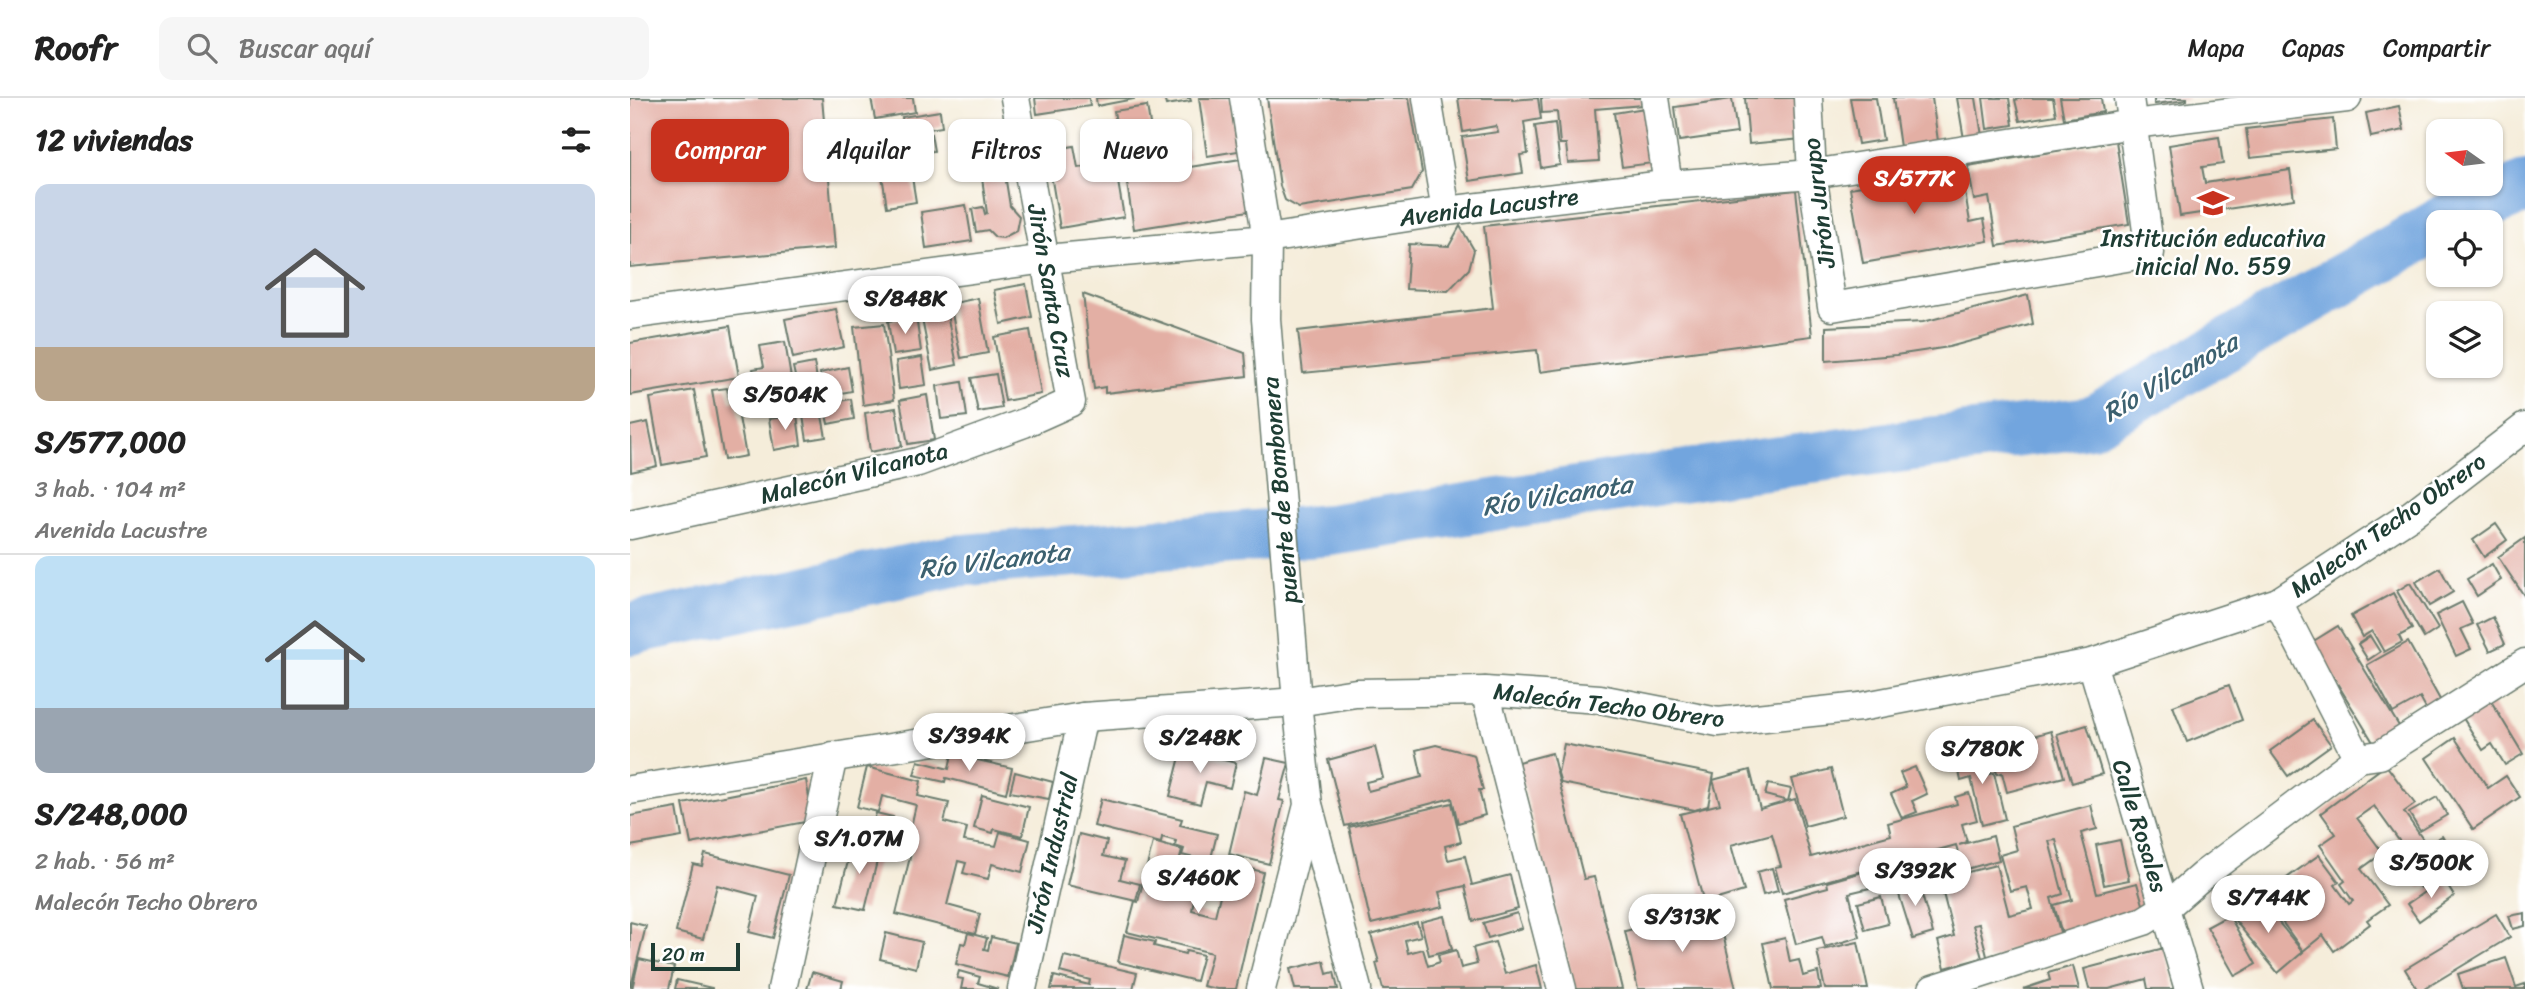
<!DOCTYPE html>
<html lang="es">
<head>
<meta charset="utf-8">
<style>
	:root { --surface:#fff; --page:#f6f6f6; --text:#222; --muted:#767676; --line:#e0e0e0; --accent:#c8321e }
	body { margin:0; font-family:Sriracha,sans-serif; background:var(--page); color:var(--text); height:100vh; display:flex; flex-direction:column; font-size:26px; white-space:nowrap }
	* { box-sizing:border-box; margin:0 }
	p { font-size:23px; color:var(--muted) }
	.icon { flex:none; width:38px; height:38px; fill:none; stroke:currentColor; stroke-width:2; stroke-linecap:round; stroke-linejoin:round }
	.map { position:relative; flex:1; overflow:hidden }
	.sheet { display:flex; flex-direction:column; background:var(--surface); width:630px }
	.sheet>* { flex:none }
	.top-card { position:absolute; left:21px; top:21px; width:665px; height:63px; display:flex; gap:14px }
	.needle { width:46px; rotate:284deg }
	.tools { position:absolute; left:1796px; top:21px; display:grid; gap:14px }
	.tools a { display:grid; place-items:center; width:77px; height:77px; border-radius:14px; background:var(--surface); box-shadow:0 2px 5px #0004; font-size:35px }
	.scale { position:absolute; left:21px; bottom:18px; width:89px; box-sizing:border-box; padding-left:7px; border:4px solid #1f3d34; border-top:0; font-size:19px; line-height:24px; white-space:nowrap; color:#1f3d34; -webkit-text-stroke:5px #fff; paint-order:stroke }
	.price { position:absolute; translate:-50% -60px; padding:0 16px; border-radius:24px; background:#fff; color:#222; font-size:23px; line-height:46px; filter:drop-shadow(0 2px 4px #0008) }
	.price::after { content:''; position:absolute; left:50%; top:42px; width:21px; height:16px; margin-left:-10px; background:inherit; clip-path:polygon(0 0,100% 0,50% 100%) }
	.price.active { background:var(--accent); color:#fff }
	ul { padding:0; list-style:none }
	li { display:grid; align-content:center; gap:14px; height:371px; padding:0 35px }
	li+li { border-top:2px solid var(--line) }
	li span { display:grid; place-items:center; height:217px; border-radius:14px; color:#555 }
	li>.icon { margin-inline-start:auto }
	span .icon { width:126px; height:126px; fill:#fffc; stroke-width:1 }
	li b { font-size:30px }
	h2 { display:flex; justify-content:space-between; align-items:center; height:84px; padding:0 35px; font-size:30px }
	.tag { padding:0 24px; border-radius:14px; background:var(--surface); box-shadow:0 2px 5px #0004; font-size:24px; line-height:63px }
	.tag.active { background:var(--accent); color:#fff }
	header { display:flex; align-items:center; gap:42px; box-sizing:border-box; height:98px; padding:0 35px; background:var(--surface); border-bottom:2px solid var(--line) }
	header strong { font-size:33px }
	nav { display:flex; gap:38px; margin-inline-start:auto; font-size:24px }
	.search { width:490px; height:63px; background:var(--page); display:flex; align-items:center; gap:18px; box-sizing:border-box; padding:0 24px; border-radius:14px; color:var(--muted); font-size:26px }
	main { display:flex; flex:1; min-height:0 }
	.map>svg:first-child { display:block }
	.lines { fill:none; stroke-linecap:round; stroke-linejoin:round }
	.river { stroke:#72a5de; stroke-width:52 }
	.building { fill:#e3afa4 }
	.minor-casing { stroke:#6a7b6e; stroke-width:31 }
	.minor { stroke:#fff; stroke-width:28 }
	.labels { text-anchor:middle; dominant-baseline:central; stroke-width:5; stroke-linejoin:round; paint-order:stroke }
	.street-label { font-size:24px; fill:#1f3d34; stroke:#fff }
	.poi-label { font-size:24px; fill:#1f3d34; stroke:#fff }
	.water-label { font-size:26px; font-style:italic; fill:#3c6170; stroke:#fff }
</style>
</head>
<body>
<header>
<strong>Roofr</strong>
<div class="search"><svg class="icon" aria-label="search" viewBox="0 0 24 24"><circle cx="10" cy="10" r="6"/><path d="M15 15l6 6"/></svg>Buscar aquí</div>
<nav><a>Mapa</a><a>Capas</a><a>Compartir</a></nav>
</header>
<main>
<section class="sheet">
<h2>12 viviendas<svg class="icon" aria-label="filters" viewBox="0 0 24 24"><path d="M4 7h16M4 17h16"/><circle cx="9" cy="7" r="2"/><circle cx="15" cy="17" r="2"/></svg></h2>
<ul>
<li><span style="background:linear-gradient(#c9d6e8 75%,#b9a48a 0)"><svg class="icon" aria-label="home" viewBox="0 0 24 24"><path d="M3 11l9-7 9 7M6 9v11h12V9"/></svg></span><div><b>S/577,000</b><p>3 hab. · 104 m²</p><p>Avenida Lacustre</p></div></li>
<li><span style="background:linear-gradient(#bfe0f5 70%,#9aa5b1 0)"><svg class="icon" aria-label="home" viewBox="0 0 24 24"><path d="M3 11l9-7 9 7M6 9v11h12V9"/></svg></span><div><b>S/248,000</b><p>2 hab. · 56 m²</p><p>Malecón Techo Obrero</p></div></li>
</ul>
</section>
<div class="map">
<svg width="1895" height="891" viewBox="0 0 1895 891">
	<rect width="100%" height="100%" fill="#fff"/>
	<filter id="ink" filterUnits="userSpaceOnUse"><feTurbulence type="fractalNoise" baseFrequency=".0143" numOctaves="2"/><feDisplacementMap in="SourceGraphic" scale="14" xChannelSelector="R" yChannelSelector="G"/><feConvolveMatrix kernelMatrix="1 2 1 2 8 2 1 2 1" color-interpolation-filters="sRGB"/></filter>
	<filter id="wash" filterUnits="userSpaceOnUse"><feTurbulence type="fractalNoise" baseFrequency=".00686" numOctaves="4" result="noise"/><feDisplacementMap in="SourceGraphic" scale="28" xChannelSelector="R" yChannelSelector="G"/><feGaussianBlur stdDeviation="1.57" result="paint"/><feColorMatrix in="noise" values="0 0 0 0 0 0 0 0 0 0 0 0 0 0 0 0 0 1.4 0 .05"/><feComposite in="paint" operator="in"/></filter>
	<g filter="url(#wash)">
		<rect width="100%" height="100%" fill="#f5edda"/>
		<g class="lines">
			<g class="river">
				<path d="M1812,124l83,-35"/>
				<path d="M0,531l323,-68 377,-31 397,-61 364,-47 347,-197"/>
			</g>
		</g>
		<g id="blocks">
			<g class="building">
				<path d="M0,0h192l13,150 -205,19z"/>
				<path d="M241,0h42l2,14 -40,7z"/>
				<path d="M405,0h54l1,8 -53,8z"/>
				<path d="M466,0h38v1l-37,7z"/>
				<path d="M534,0h26l1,3 -25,4z"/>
				<path d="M569,0h31l8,53 -31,5z"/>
				<path d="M637,0h142l13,74 -10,18 -113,18 -14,-8 -5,-14z"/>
				<path d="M828,0h54v2l26,-2 3,21 -17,3 4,32 -8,1 3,18 -54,8 -7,-44 36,-5 -2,-6 -33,6z"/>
				<path d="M911,0h102v7l-48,4 4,52 -31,2 -2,-19h-6l-3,-32 -15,1z"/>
				<path d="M1115,0h53l4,41 -53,5z"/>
				<path d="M1220,0h26l7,42 -25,4z"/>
				<path d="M1263,0h39l6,43 -38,6z"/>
				<path d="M1327,0h19l6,38 -18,3z"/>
				<path d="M1353,0h26l4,27 -26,4z"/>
				<path d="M1392,0h31l3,17 -36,6 -5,-21z"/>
				<path d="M1430,0h41l2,14 -39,7z"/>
				<path d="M1524,0h33v2l-33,4z"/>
				<path d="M1102,1l5,34 -58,8 -4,-34z"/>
				<path d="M517,8l8,47 -33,5 -8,-47z"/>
				<path d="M1769,8l5,24 -33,7 -5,-24z"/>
				<path d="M1015,10l8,55 -31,4 -8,-54z"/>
				<path d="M310,13l2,16 -38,6 -2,-16z"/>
				<path d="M1703,21l3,30 -86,9 -4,-29z"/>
				<path d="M925,25l5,42 -19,3 -6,-42z"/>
				<path d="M553,29l6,32 -25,5 -6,-33z"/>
				<path d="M301,36l3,17 -14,2 3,16 -12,2 5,31 -29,5 -10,-63z"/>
				<path d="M1589,39l4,27 -21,3 3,16 85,-13 4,29 -114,17 -11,-71z"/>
				<path d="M1486,43l13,83 -132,22 -8,-49 -15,3 -6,-34z"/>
				<path d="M367,44l2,11 -22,4 -3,-12z"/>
				<path d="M444,48l4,22 37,-4 9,53 -64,11 -13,-77z"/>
				<path d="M611,61l8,52 -115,18 -8,-52z"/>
				<path d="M1331,71l9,53 14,-3 4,22 -125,22 -13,-75z"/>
				<path d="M375,77l5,31 9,10 -3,15 -13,7 -8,-1 -7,-7 -12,2 -4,-23 11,-2 2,7 2,-1 -5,-35z"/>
				<path d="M1166,92l16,146 -272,36 -3,-22 -234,23 -5,-42 195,-23 -9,-82z"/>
				<path d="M336,107l6,36 -46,7 -5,-36z"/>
				<path d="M830,128l14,24 -5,19 -21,22 -42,-2 3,-45 40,2z"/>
				<path d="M396,186l6,33 -31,7 -7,-34z"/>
				<path d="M453,196l162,59 2,23 -142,17v-6l-11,2z"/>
				<path d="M1398,197l5,29 -84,23 -53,8 -70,6v-34l97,-5z"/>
				<path d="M348,200l10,55 -27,5 -11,-54z"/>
				<path d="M315,206l12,61 -25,5 -12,-61z"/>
				<path d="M206,211l8,38 -51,11 -8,-39z"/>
				<path d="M286,218l5,35 -28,4 -5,-34z"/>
				<path d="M254,226l10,76 -31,5 -9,-78z"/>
				<path d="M100,228l9,51 -109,18v-52z"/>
				<path d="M400,232l11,64 -36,7 -11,-64z"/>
				<path d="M155,244l6,36 -35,7 -3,-16 11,-2 -4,-21z"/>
				<path d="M292,259l4,28 -27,4 -3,-28z"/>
				<path d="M184,265l6,31 -20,5 -7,-32z"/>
				<path d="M218,269l4,24 -27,5 -5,-23z"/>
				<path d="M366,276l6,34 -24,4 -7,-34z"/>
				<path d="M332,284l5,34 -26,3 -4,-33z"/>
				<path d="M97,290l3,14 6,-1 10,55 -22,4 -12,-70z"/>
				<path d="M64,292l12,67 -44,8 -12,-67z"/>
				<path d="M297,297l7,45 -26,4 -8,-44z"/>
				<path d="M221,301l3,20 -26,5 -4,-20z"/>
				<path d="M189,302l7,37 -19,3 -6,-36z"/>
				<path d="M266,310l6,38 -32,6 -5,-39z"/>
				<path d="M167,317l4,30 -27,5 -5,-31z"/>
				<path d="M18,324l9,44 -26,6 -1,-46z"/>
				<path d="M1866,426l11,16 -23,17 -11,-17z"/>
				<path d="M1895,440v59l-27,-40z"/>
				<path d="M1862,466l9,16 -24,16 -10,-17z"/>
				<path d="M1810,470l13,24 -24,14 -13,-24z"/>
				<path d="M1780,485l28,46 -14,9 -27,-47z"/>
				<path d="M1763,495l19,36 -13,7 3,6 -18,10 -12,-21 -10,6 -11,-21z"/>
				<path d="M1832,504l11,22 -12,5 10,20 -15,7 -20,-41z"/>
				<path d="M1863,519l12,27 -15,7 -13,-26z"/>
				<path d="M1708,528l64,105 -26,16 -64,-105z"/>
				<path d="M1740,538l10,16 -12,8 -10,-16z"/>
				<path d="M1778,544l36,65 -14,9 -10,-18 -27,15 -26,-48z"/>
				<path d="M1599,587l13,35 -55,22 -14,-36z"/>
				<path d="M1861,603l32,53 -18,11 -13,-21 -9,6 -20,-32z"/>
				<path d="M1683,622l18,25 -43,31 -18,-25z"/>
				<path d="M1457,627l15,49 -30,9 -15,-49z"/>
				<path d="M1421,633l13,46 -57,15 -5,-19 -5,1 -7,-26z"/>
				<path d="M1825,640l33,50 18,-12 14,21 -47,32 -47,-71z"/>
				<path d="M934,646l150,30 -6,32 -13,4 -134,-27 -3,-10z"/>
				<path d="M806,647l38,10 9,35h-4l6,25 -27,8 -6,-25 -107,28 -17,-66 47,-13 8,31 -17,4 2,9 54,-14 -6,-27z"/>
				<path d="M552,651l54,14 -6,25 -24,-6 -6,22 -30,-8z"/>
				<path d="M1354,653l6,23 4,-1 11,46 -23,6 -11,-47 -10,3 -5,-24z"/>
				<path d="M922,655l32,126 10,-2 28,112h-47l-57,-227z"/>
				<path d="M322,656l60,14 -6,25 -60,-15 -1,4 -31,-7 4,-14 31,8z"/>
				<path d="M636,660l23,5 -10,37 5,1 -15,63 -40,-10 15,-63 13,4z"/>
				<path d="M1756,667l29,39 -11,8 20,29 -16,12 -34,-47 -17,12 26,35 -22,16 27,36 -21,15 3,4 -36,27 -11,-16 -20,16 -40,-56 56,-40 20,27 -4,3 14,19 4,-3 -12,-17 4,-3 -25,-36 16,-11 -15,-21z"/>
				<path d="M237,669l54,14 -3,15 31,7 -5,19 23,6 -3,13 32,5 4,-14 30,8 -8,32 -30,-8 -4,15 -25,-6 3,-10 -8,-2 -11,44 33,9 -5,20 -79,-20 16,-65 -6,-1 10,-43 -34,-9 -4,16 -21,-5z"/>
				<path d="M1285,669l12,27 -15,7 5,11 -15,6 -11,-24 15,-7 -6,-14z"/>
				<path d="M1201,671l12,47 -38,10 -13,-47z"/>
				<path d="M1120,672l10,39 35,-10 16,58 80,-22 -3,-12 69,-19 -2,-7 14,-4 8,27 -15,4 5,18 -8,3 34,-9 6,24 -36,10 -7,-25 -174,48 -7,-26 6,-1 -9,-32 -41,11 13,46 -40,12 -24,-89 40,-10 -7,-24z"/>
				<path d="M385,674l38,10 -4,17 -39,-7z"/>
				<path d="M176,682l4,23 -5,19 -114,22 -8,-40z"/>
				<path d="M1138,686l23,5 -3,12 -23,-6z"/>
				<path d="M352,697l47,12 -7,29 -28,-7 -1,4 -19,-5z"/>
				<path d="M1807,699l10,18 -27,16 -11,-18z"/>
				<path d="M471,701l81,20 -2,6 37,9 -7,28 -28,-7 2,-6 -9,-3 1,-5 -14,-4 -1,6 -67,-17z"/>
				<path d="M822,705l9,39 -16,4 3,14 17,-4 7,29 38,-10 8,34 -45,12 -8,-35 -26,6 4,15 -72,17 -22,-97z"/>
				<path d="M1461,707l6,24 -16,4 16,60 40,-10 7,25 -32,8 1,4 -51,14 -8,-29 18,-5 -16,-60 -7,1 14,53 -12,4 10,38 -56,15 1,4 -18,5 -9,-36 -6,1 9,33 -37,10 -7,-27 16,-5 -17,-66 20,-6 3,10 36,-9 13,50 24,-6 -6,-22 -17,4 -10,-36 17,-5 -6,-24z"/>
				<path d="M47,710l5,29 -52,9v-30z"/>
				<path d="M246,715l17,4 -8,32 -41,-10 4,-17 24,6z"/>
				<path d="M449,736l28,7 -4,15 22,5 -5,18 20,5 -4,17 -69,-16z"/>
				<path d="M1812,738l17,29 -39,23 -17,-29z"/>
				<path d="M1490,742l9,40 -25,5 -8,-40z"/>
				<path d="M223,744l27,7 -15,61 -28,-6z"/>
				<path d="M523,744l29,8 -9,39 22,5 -3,16 23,6 13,-53 35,9 -27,117h-19l-14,-3 9,-33 -85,-21 8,-31 3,1z"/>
				<path d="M75,756l84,21 -16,63 -24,-6 9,-36 -41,-11 -14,54 -27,-7 17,-68 9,2z"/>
				<path d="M1142,770l6,23 -15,4 -6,-23z"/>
				<path d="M1240,772l4,17 -25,6 11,44 -35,10 -3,-10 -26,7 -12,-45 44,-12 -1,-5z"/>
				<path d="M1287,780l16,55 -20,6 -17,-54z"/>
				<path d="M1813,781l11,17 -35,25 -12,-17z"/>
				<path d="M1627,798l46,56 -25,21 -46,-56z"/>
				<path d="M1251,799l7,27 -23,6 -7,-27z"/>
				<path d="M1087,811l19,80h-98l-13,-58z"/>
				<path d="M887,815l5,15 -34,10 -5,-15z"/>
				<path d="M1895,815v13l-12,3 -4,-13z"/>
				<path d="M1866,816l14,23 -86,52h-7l-12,-20z"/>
				<path d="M1599,817l27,49 -21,12 -28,-49z"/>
				<path d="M814,818l8,33 -23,6 -8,-33z"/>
				<path d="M0,824l16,4 -15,60h-1z"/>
				<path d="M787,824l4,14 -16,4 3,13 15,-4 5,17 12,-4 -2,-7 18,-5 5,18 16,-4 -4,-16 22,-6 10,32 31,-9 6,24h-159l-7,-26 3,-1 -8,-27z"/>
				<path d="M256,835l36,9 -6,26 -36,-9z"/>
				<path d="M338,835l19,5 -3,11 4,1 3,-13 25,6 -8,34 -52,-13 5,-21 4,1z"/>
				<path d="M494,837l31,7 -1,4 31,8 1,-3 17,4 -7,26 -78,-19z"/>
				<path d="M1155,840l5,24 9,-2 4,16 15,-4 3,17h-48l-10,-46z"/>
				<path d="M1228,844l10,47h-43l-8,-38z"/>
				<path d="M1534,850l10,41h-26l-2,-10 -37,10h-20l-5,-20z"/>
				<path d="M434,858l73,17 -4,16h-82l3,-13 35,9 1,-5 -30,-8z"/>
				<path d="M1876,860l10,29 9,-3v5h-62l-5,-15z"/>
				<path d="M9,861l35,8 -5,22h-37z"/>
				<path d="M694,863l3,13 7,-2 4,17h-43l-5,-20z"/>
				<path d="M1443,868l6,23h-56l27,-9 -2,-7z"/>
				<path d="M329,873l21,6 -2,6 20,6h-37l2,-10 -6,-1z"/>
				<path d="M182,874l31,9 -2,8h-34z"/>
				<path d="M47,882l35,8v1h-37z"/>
			</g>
		</g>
	</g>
	<g filter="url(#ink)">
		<use href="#blocks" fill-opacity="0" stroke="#6a7b6e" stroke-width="2"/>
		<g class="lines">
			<defs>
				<g id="minor">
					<path d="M614,0l23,141 -1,80 31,383 11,103 -47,184"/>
					<path d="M797,0l19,113"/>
					<path d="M1025,0l13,87"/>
					<path d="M1178,0l4,76 20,133 318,-54 -21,-155"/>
					<path d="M0,217l416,-56 221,-20 179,-28 210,-25 156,-12 321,-50 214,-26"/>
					<path d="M0,427l288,-63 106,-39 47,-21 -56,-304"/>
					<path d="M1648,504l80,156"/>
					<path d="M1462,565l97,326"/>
					<path d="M855,593l77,298"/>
					<path d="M0,692l453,-73 214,-15 59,-9 129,-2 115,8 118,23 142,-15 232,-44 186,-61 133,-87 114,-88"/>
					<path d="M679,710l48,181"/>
					<path d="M152,891l51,-233"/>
					<path d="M392,891l61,-272"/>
					<path d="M1303,891l211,-68 21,-13 38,-33 155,-117 22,-3 145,-92"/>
				</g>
			</defs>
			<use href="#minor" class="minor-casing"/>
			<use href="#minor" class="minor"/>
		</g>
	</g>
	<defs>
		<symbol id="school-bare" viewBox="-9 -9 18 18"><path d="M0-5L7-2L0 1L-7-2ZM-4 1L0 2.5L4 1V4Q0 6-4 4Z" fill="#c8321e" stroke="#fff" stroke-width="2.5" paint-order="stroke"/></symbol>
	</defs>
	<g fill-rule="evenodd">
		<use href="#school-bare" x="1561" y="83" width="44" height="44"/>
	</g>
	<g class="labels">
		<g class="street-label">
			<text transform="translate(1189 105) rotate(-97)">Jirón Jurupo</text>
			<text transform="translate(859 109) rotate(-7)">Avenida Lacustre</text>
			<text transform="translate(421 193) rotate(80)">Jirón Santa Cruz</text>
			<text transform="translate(224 375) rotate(-14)">Malecón Vilcanota</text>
			<text transform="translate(650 392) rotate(-95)">puente de Bombonera</text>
			<text transform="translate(1758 427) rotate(-35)">Malecón Techo Obrero</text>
			<text transform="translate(979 607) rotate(7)">Malecón Techo Obrero</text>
			<text transform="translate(1510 728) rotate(73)">Calle Rosales</text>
			<text transform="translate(422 755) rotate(-77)">Jirón Industrial</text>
		</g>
		<g class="poi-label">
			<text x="1583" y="140">Institución educativa<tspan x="1583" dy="28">inicial No. 559</tspan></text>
		</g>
		<g class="water-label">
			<text transform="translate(1540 279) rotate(-30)">Río Vilcanota</text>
			<text transform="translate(927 397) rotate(-9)">Río Vilcanota</text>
			<text transform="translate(364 462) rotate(-7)">Río Vilcanota</text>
		</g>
	</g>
</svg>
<div class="tools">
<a><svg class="needle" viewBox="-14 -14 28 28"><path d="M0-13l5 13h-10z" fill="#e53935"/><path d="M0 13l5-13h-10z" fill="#767676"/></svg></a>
<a><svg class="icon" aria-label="locate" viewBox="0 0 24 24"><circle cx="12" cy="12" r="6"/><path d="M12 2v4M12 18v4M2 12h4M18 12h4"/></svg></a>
<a><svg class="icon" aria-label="layers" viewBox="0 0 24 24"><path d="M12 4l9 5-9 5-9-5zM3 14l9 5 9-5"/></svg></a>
</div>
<div class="scale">20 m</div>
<b class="price active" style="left:1284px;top:118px">S/577K</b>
<b class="price" style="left:275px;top:238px">S/848K</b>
<b class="price" style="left:155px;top:334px">S/504K</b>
<b class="price" style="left:339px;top:675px">S/394K</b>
<b class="price" style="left:570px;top:677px">S/248K</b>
<b class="price" style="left:1352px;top:688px">S/780K</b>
<b class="price" style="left:229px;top:778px">S/1.07M</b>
<b class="price" style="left:1801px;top:802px">S/500K</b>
<b class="price" style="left:1285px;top:810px">S/392K</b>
<b class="price" style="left:568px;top:817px">S/460K</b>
<b class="price" style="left:1638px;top:837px">S/744K</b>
<b class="price" style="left:1052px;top:856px">S/313K</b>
<div class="top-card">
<a class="tag active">Comprar</a>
<a class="tag">Alquilar</a>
<a class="tag">Filtros</a>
<a class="tag">Nuevo</a>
</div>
</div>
</main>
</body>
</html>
